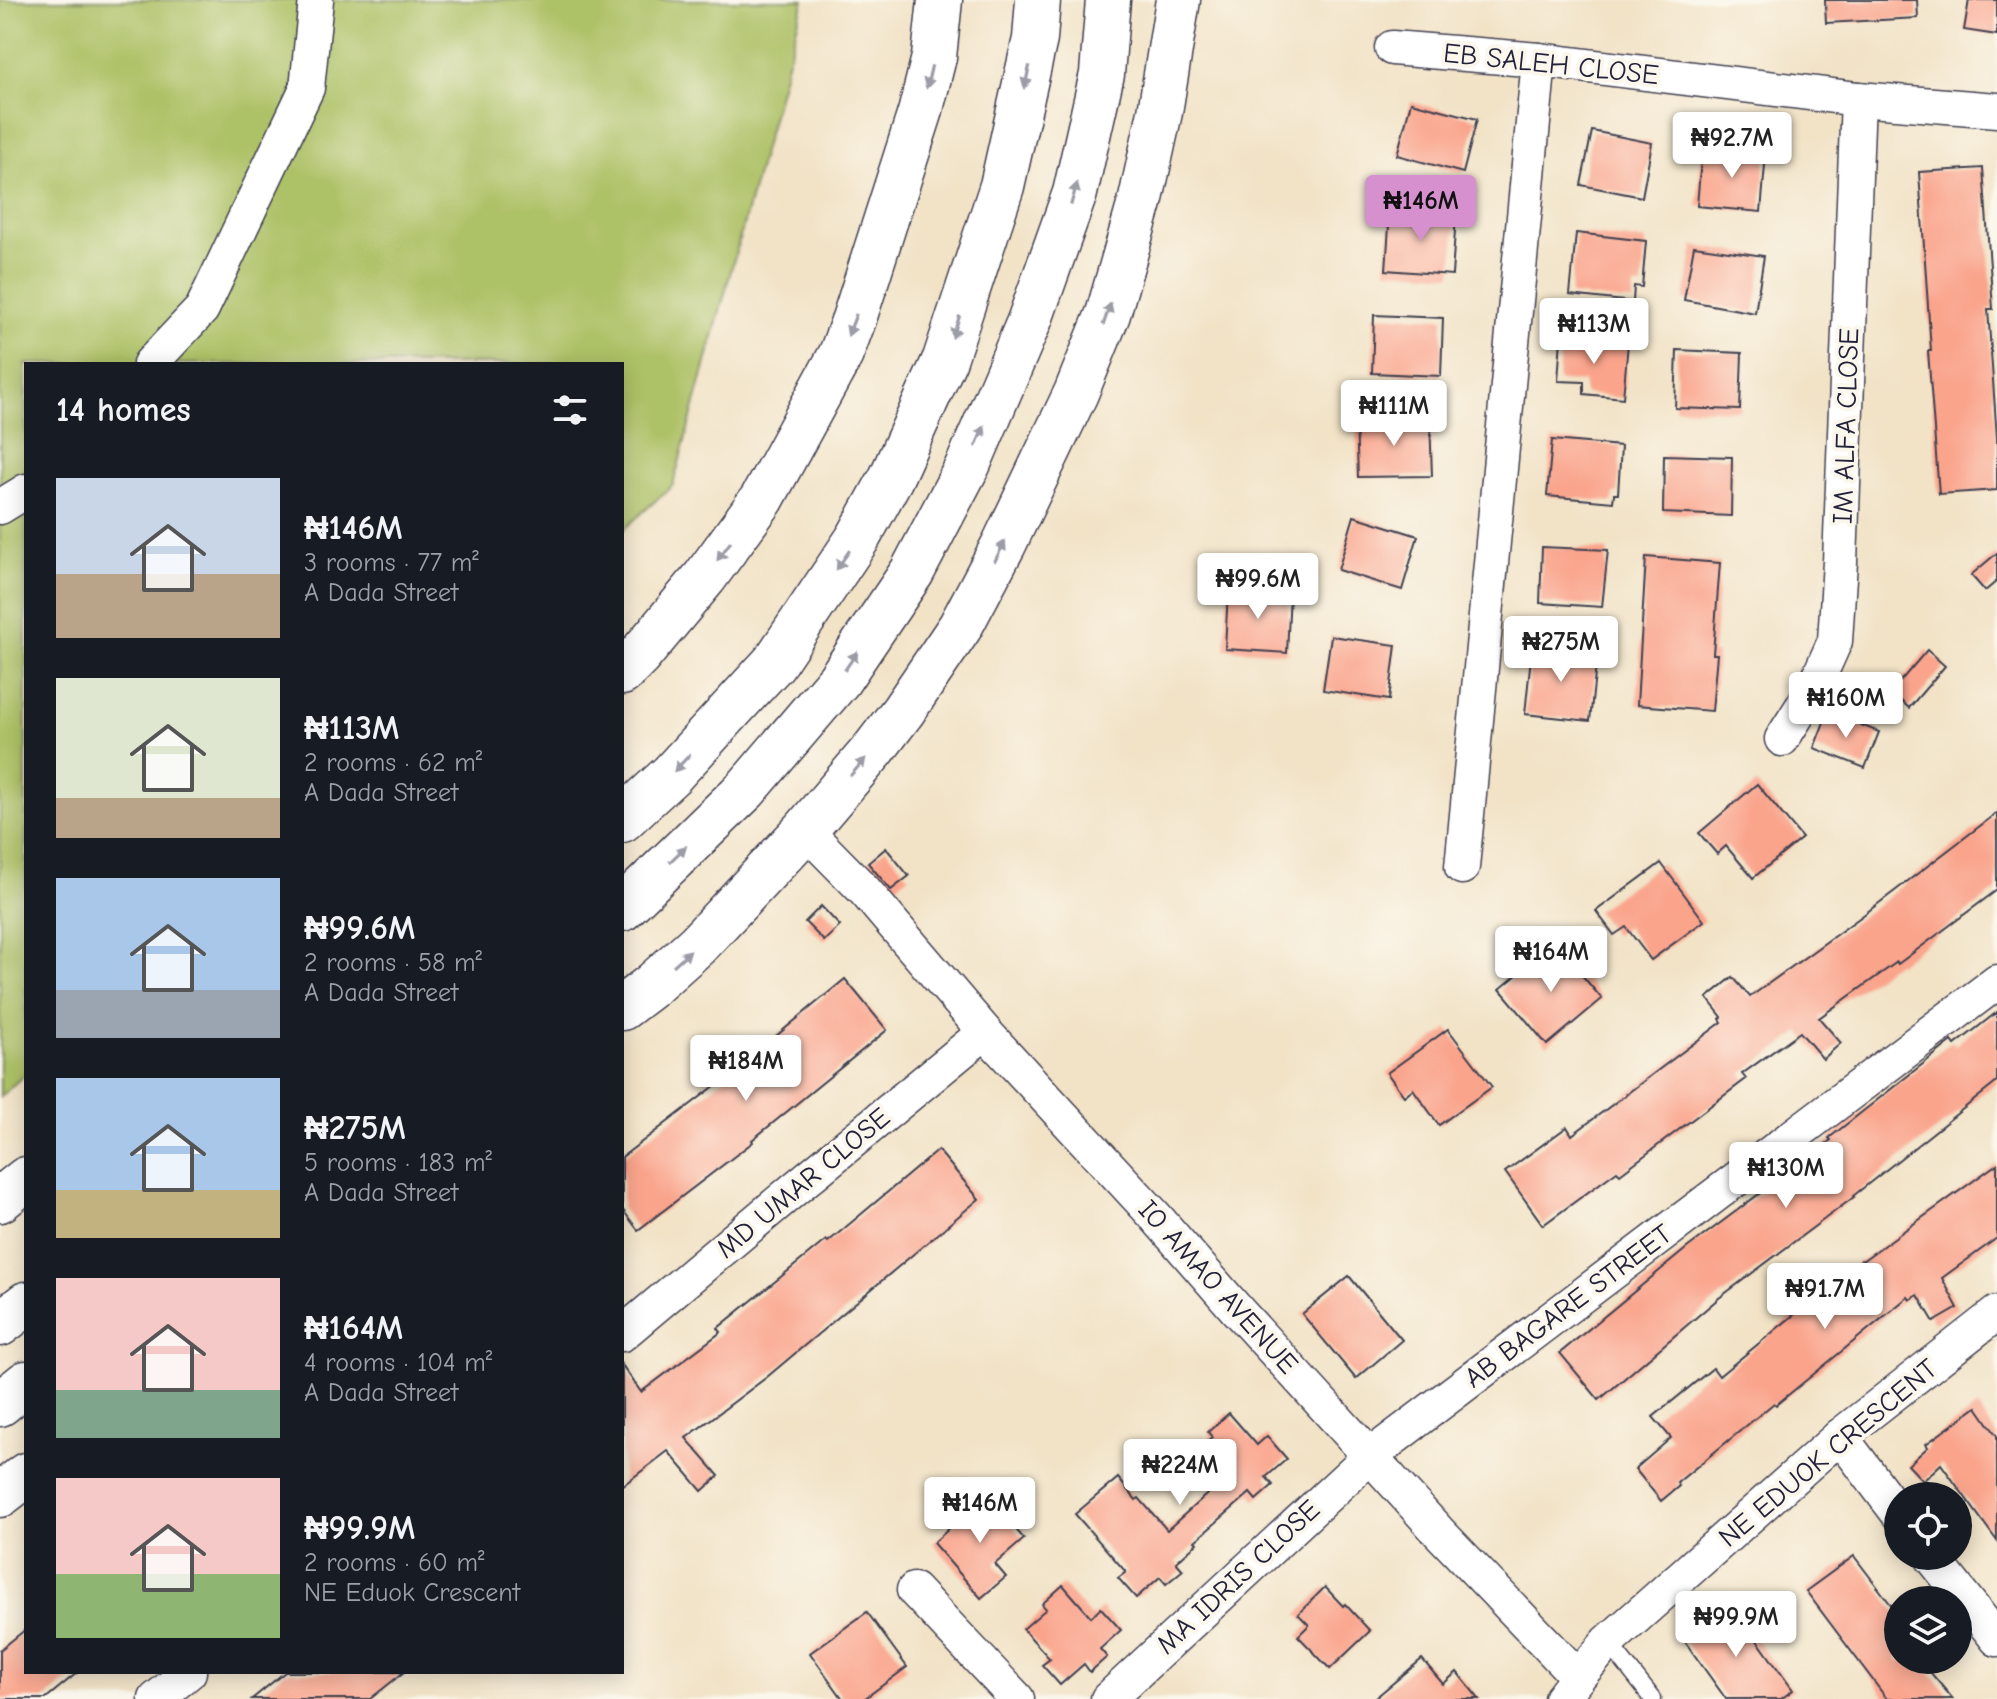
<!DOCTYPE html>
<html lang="en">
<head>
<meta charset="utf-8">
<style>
	:root { --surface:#171b24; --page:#242831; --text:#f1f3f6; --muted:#9ea1a6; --accent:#d690ce }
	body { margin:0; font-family:"Comic Neue",sans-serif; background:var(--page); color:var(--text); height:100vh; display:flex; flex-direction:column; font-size:30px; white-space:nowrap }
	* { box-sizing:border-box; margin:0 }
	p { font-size:26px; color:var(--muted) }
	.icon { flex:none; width:44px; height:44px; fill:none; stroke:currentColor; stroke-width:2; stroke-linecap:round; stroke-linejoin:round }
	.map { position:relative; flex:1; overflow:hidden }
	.sheet { position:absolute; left:24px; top:362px; width:600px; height:1312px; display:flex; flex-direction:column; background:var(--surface); border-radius:0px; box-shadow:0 4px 20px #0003 }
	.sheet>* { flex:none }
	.tools { position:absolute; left:1884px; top:1482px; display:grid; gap:16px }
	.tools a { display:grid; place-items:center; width:88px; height:88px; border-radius:50%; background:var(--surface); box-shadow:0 4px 20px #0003; font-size:40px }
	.price { position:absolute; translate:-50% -68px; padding:0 18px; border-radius:8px; background:#fff; color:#222; font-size:26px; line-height:52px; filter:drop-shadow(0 2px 4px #0008) }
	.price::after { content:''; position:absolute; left:50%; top:48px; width:24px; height:18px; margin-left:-12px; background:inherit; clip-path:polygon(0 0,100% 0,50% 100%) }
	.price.active { background:var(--accent); color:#111 }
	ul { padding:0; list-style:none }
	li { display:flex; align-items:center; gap:24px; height:200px; padding:0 32px }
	li span { display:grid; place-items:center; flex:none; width:224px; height:160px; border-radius:0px; color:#555 }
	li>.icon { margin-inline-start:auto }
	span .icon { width:96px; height:96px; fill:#fffc; stroke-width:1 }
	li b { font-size:34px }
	h2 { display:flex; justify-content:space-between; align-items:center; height:96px; padding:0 32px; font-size:34px }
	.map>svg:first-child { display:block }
	.green { fill:#adc166; stroke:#687250; stroke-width:2 }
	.building { fill:#faa48c }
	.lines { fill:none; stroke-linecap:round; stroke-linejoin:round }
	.lane-casing { stroke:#413f50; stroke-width:19 }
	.street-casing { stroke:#413f50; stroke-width:37 }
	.highway-casing { stroke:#413f50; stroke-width:47 }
	.lane { stroke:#fff; stroke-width:16 }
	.street { stroke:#fff; stroke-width:34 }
	.highway { stroke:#fff; stroke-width:44 }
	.oneway { fill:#9c9ca7 }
	.labels { text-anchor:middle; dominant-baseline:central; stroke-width:8; stroke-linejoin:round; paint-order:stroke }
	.street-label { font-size:28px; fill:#22223b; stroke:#fbf7ec }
</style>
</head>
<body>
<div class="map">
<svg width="1997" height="1699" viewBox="0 0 1997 1699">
	<rect width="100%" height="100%" fill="#fbf7ec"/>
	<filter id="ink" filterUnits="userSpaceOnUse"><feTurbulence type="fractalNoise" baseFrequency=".0125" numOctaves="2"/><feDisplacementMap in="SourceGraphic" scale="16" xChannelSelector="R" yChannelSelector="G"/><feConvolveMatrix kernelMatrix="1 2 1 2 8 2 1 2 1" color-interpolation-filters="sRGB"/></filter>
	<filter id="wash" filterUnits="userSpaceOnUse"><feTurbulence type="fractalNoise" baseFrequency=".006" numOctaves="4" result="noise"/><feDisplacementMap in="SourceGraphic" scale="32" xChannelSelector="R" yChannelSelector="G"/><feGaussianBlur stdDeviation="1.8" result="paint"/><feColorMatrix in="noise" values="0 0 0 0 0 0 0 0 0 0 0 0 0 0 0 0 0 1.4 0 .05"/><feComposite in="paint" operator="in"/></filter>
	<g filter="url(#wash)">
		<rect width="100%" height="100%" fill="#f2e3c7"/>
		<path class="green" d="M0,0h804l-131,485 -51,46v-167h-596v709l-26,24z"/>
		<g id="blocks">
			<g class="building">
				<path d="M1825,0h92l1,18 -92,5z"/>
				<path d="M1969,0h28v35l-33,-5z"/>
				<path d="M1411,102l66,17 -14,54 -66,-18z"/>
				<path d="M1592,131l60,12 -10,54 -61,-12z"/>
				<path d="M1702,147l64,6 -5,59 -64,-6z"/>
				<path d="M1983,168l10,141h-5l9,129v52l-58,4 -11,-143h3l-12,-179z"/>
				<path d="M1390,211l66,5 -4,59 -66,-5z"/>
				<path d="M1576,233l70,8 -4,46 -8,-1 -1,16 -63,-7z"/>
				<path d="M1694,246l70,10 -9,57 -71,-13z"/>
				<path d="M1374,315l69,3 -2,58 -69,-3z"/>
				<path d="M1561,338l67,5 -5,55 -39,-4v-12l-26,-1z"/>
				<path d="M1677,350l65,3 -2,57 -65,-2z"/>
				<path d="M1430,418l2,58 -74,1 -2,-57z"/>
				<path d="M1552,440l69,6 -3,48h-4l-1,8 -66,-6z"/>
				<path d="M1664,455l68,2 -1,59 -68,-3z"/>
				<path d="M1354,516l64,20 -16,54 -64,-20z"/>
				<path d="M1542,547l66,3 -6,57 -62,-4z"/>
				<path d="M1997,553v28l-12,10 -14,-16z"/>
				<path d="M1646,557l74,6 -7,91h4l-5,57 -75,-6z"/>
				<path d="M1228,590l62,3 -3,60 -62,-4z"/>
				<path d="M1331,636l65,9 -7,55 -66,-10z"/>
				<path d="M1532,647l65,8 -7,66 -65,-7z"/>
				<path d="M1927,650l18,16 -36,42 -18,-16z"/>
				<path d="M1828,712l51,20 -14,36 -51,-20z"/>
				<path d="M1757,784l45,54 -49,40 -27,-32 -9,8 -18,-21z"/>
				<path d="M1997,813v77l-99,74 -1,-2 -78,56 22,25 -18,16 -23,-27 -58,42 4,5 -126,95 -3,-3 -74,54 -38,-53 62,-45 5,8 150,-113 -2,-3 2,-2 -15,-19 26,-21 17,20 112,-81z"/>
				<path d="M886,848l23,28 -18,14 -23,-27z"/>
				<path d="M1661,863l43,58 -53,39 -25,-33 -12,8 -18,-24z"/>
				<path d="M821,906l19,20 -16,15 -19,-19z"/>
				<path d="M1555,943l47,56 -55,46 -47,-56z"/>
				<path d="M845,979l42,51 -135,110 1,2 -115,88 -16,-21v-52l107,-82z"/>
				<path d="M1997,1012v70l-144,114 1,1 -135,101 -120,102 -39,-47 127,-105 144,-108 -2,-2 123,-97 3,4z"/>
				<path d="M1448,1029l44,58 -53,38 -26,-36 -9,7 -17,-23z"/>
				<path d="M938,1150l41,49 -212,178 -81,61 33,38 -17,15 -34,-40 -46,35v-121l19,27 80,-60 -3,-4 108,-88 2,2z"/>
				<path d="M1997,1164v74l-55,40 16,30 -24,14 -16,-27 -8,5 -2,-3 -132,108 -2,-2 -97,80 2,3 -18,15 -26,-32 36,-31 -18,-21 60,-49 6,8 142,-116 1,1z"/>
				<path d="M1349,1276l53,64 -46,39 -54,-65z"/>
				<path d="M1977,1407l20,29v105l-56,-77 -18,17 -15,-16 20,-18 -2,-3z"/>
				<path d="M1229,1413l28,32 10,-9 20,23 -21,18 7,8 -17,15 -6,-7 -55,48 2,2 -21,19 7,8 -17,14 -6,-7 -24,21 -18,-20 8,-6 -51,-58 43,-36 18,22 3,-2 28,32 48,-43 -26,-30 23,-20 -4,-5z"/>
				<path d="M987,1495l37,44 -29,25 11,13 -25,21 -48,-55z"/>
				<path d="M1854,1556l44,58v46h22l33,39h-66l-81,-108z"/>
				<path d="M1063,1585l28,32 10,-9 20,22 -21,19 7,8 -17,15 -6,-8 -24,21 -18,-20 8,-6 -27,-30 23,-20 -4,-5z"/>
				<path d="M1325,1587l18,19 2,-2 25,27 -40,38 -32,-33 11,-11 -11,-11z"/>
				<path d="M1731,1604l62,86 -12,9h-55l-43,-60z"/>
				<path d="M867,1612l40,55 -43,32h-21l-33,-46z"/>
				<path d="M26,1629v43h52l-33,27h-45v-49z"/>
				<path d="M1422,1659l21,25 14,-12 22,27h-105z"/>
				<path d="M285,1672h119l-34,27h-118z"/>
			</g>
		</g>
	</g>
	<g filter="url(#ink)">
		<use href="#blocks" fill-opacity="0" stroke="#413f50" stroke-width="2"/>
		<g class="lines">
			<defs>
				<path id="lane" d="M1608,1642l45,57"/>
				<g id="street">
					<path d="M1392,48l147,12 319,39 139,11"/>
					<path d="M150,364l52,-55 105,-221 9,-88"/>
					<path d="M0,507l26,-16"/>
					<path d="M1782,739l31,-49 22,-49 5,-79 18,-463"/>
					<path d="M805,830l60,61 120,141 170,184 82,94 133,146 68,75 140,146"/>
					<path d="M1462,867l77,-807"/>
					<path d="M622,1334l170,-143 193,-159"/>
					<path d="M1840,1436l58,77"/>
					<path d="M1931,1556l66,83"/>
					<path d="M914,1590l103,109"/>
					<path d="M156,1699l33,-27"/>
					<path d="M1108,1699l262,-243 627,-474"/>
					<path d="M1561,1699l17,-22 30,-35 232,-206 157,-123"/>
				</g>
				<g id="highway">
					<path d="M622,673l17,-17 66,-79 57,-78 79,-145 13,-35 66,-206 14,-56 6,-57"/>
					<path d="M622,820l50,-46 102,-111 84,-125 33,-60 54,-119 57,-173 33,-147 3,-39"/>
					<path d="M622,909l124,-120 93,-109 73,-108 56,-107 61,-143 46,-129 27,-119 6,-74"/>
					<path d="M622,1008l29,-22 46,-41 108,-115 69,-81 29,-38 57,-84 44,-83 72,-151 32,-79 33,-115 19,-87 18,-112"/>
					<path d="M0,1200l26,-21"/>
					<path d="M0,1324l26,-20"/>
					<path d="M0,1404l26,-21"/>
					<path d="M0,1495l26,-20"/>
				</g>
			</defs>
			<use href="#lane" class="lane-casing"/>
			<use href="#street" class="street-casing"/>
			<use href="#highway" class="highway-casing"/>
			<use href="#lane" class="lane"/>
			<use href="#street" class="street"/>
			<use href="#highway" class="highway"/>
		</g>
		<defs><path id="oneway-solid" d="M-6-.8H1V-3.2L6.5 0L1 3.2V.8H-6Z" transform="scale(2)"/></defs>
		<g class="oneway">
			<use href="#oneway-solid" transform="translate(929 77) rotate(103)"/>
			<use href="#oneway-solid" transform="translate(1027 77) rotate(103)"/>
			<use href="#oneway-solid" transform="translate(1074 194) rotate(-74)"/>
			<use href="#oneway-solid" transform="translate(1107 314) rotate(-71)"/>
			<use href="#oneway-solid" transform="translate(852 325) rotate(111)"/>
			<use href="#oneway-solid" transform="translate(956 327) rotate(108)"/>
			<use href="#oneway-solid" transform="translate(980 436) rotate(-67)"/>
			<use href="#oneway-solid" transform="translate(724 551) rotate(126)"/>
			<use href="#oneway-solid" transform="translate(1000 551) rotate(-63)"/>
			<use href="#oneway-solid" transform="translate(843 560) rotate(124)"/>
			<use href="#oneway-solid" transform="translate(851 661) rotate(-56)"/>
			<use href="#oneway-solid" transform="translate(682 763) rotate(133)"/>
			<use href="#oneway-solid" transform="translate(858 767) rotate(-49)"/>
			<use href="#oneway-solid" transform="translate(678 854) rotate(-44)"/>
			<use href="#oneway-solid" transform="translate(682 958) rotate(-42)"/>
		</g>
	</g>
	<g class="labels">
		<g class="street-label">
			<text transform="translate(1551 64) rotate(6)">EB SALEH CLOSE</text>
			<text transform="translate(1846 426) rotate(-88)">IM ALFA CLOSE</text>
			<text transform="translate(803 1183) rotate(-40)">MD UMAR CLOSE</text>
			<text transform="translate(1218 1287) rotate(48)">IO AMAO AVENUE</text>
			<text transform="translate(1568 1306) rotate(-37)">AB BAGARE STREET</text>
			<text transform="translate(1828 1453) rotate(-40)">NE EDUOK CRESCENT</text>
			<text transform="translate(1238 1577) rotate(-43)">MA IDRIS CLOSE</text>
		</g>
	</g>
</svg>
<div class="tools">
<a><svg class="icon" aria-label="locate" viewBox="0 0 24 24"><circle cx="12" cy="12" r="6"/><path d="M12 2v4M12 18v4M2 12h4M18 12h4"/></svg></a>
<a><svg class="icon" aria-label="layers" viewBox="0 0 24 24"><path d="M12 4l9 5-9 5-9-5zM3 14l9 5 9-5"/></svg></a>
</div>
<b class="price" style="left:1732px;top:180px">₦92.7M</b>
<b class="price active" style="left:1421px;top:243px">₦146M</b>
<b class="price" style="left:1594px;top:366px">₦113M</b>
<b class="price" style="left:1394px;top:448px">₦111M</b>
<b class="price" style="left:1258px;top:621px">₦99.6M</b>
<b class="price" style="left:1561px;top:684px">₦275M</b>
<b class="price" style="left:1846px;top:740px">₦160M</b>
<b class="price" style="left:1551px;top:994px">₦164M</b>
<b class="price" style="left:746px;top:1103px">₦184M</b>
<b class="price" style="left:1786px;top:1210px">₦130M</b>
<b class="price" style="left:1825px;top:1331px">₦91.7M</b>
<b class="price" style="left:1180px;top:1507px">₦224M</b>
<b class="price" style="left:980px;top:1545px">₦146M</b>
<b class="price" style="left:1736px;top:1659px">₦99.9M</b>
<section class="sheet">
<h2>14 homes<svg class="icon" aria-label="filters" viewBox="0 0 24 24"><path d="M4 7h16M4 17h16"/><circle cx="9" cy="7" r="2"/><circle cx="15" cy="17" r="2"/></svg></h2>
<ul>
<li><span style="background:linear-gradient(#c9d6e8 60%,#b9a48a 0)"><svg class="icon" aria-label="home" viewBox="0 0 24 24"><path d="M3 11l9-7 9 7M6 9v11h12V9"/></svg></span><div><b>₦146M</b><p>3 rooms · 77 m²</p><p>A Dada Street</p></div></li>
<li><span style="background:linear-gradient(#dfe7d0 75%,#b9a48a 0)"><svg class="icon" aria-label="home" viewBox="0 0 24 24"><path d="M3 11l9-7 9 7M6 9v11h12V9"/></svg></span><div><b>₦113M</b><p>2 rooms · 62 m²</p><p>A Dada Street</p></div></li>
<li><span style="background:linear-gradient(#a9c7e8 70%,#9aa5b1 0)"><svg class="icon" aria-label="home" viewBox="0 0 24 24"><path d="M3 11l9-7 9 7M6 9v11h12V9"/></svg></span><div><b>₦99.6M</b><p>2 rooms · 58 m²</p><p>A Dada Street</p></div></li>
<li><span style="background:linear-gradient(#a9c7e8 70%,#c2b280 0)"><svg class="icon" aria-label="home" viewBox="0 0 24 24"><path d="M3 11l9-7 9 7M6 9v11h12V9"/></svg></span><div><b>₦275M</b><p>5 rooms · 183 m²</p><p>A Dada Street</p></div></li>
<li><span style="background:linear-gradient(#f6c9c9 70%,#7fa58c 0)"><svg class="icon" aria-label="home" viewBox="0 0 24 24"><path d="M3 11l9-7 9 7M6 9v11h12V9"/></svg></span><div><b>₦164M</b><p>4 rooms · 104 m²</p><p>A Dada Street</p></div></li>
<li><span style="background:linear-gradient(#f6c9c9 60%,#8fb573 0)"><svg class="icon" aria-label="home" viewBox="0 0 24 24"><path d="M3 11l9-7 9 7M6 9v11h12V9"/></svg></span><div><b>₦99.9M</b><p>2 rooms · 60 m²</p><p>NE Eduok Crescent</p></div></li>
</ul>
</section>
</div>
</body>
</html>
